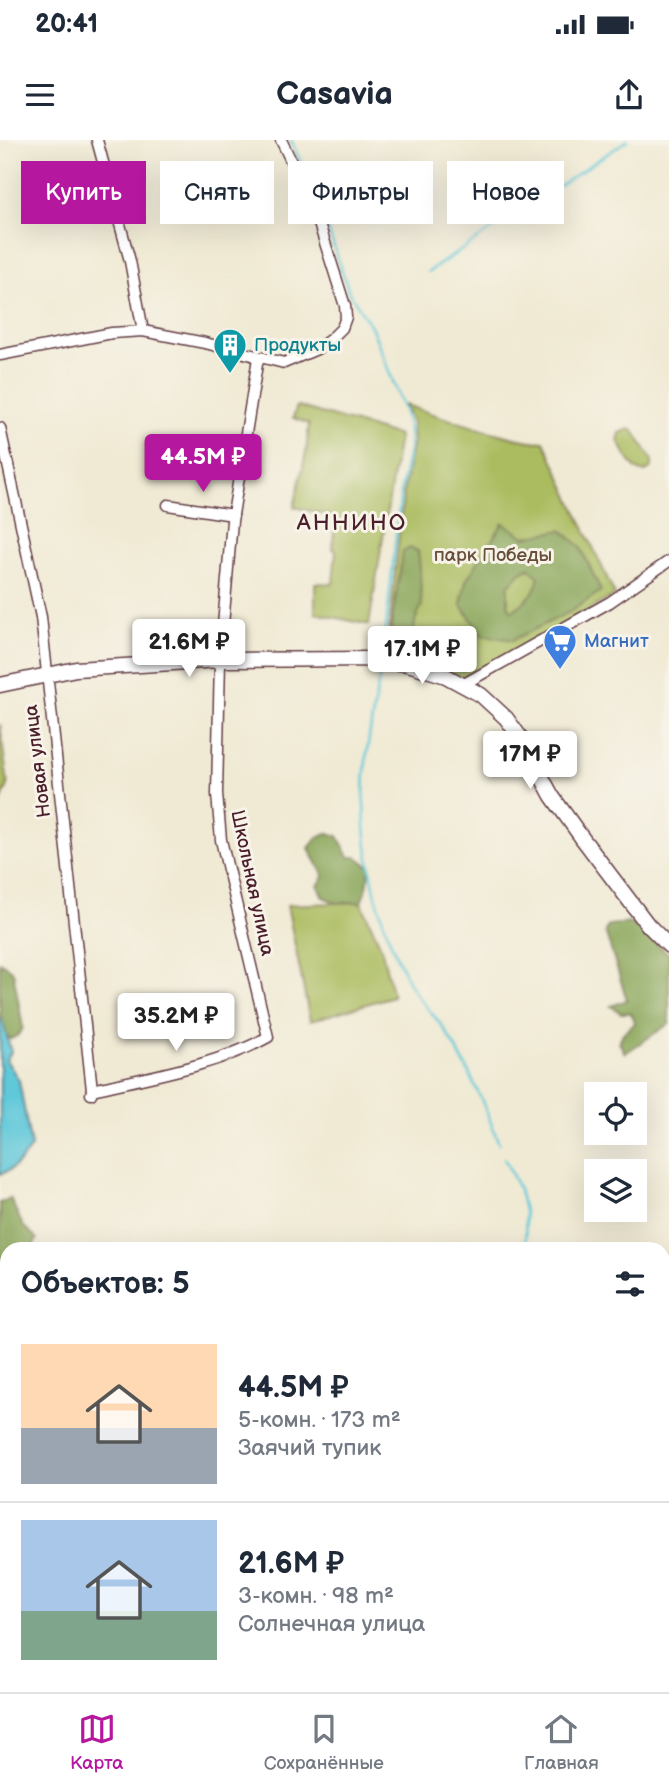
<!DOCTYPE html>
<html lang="ru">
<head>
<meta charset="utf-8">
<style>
	:root { --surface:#fff; --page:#f6f6f7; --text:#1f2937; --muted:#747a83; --line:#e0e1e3; --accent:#b5179e }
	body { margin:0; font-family:"Balsamiq Sans",sans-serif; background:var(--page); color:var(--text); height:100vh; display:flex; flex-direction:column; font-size:26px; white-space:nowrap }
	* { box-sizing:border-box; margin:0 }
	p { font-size:23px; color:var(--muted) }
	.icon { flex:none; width:38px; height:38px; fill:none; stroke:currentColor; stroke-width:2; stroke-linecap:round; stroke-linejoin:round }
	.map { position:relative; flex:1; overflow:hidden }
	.drawer { position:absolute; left:0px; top:1102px; width:670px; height:450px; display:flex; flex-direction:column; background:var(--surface); border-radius:21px 21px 0 0; box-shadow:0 7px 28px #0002 }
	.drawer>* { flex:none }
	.guide { position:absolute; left:21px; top:21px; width:628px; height:63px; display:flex; gap:14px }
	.buttons { position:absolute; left:584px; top:942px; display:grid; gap:14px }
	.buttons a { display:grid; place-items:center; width:63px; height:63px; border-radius:0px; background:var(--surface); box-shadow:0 7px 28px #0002; font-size:35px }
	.price { position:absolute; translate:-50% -60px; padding:0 16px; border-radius:7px; background:#fff; color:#222; font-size:23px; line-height:46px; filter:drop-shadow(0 2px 4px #0008) }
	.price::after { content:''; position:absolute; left:50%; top:42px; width:21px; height:16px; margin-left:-10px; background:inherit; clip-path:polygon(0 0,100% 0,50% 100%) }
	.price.current { background:var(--accent); color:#fff }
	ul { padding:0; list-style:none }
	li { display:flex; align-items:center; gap:21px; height:175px; padding:0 21px }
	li+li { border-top:2px solid var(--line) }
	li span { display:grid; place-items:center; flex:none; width:196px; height:140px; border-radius:0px; color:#555 }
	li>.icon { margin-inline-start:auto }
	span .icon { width:84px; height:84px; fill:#fffc; stroke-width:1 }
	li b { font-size:30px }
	h2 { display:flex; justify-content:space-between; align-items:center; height:84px; padding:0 21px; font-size:30px }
	.tag { padding:0 24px; border-radius:0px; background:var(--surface); box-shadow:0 7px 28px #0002; font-size:24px; line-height:63px }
	.tag.current { background:var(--accent); color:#fff }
	.status { display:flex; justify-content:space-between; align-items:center; height:49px; padding:0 35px; background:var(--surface); direction:ltr }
	.status svg { height:19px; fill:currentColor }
	header { display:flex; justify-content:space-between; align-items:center; height:91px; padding:0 21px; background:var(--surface); font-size:32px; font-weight:700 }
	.menu { display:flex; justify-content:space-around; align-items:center; height:98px; border-top:2px solid var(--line); background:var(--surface); font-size:19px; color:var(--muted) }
	.menu a { display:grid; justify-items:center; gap:4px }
	.menu .current { color:var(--accent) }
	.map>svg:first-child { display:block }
	.green { fill:#aabc5f; stroke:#7a6e45; stroke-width:2 }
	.forest { fill:#87a456; stroke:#686240; stroke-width:2; fill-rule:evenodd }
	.water { fill:#5ec8d9; stroke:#547482; stroke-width:2 }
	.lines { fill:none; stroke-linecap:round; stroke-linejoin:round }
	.stream { stroke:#5ec8d9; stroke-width:2.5 }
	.minor-casing { stroke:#633d44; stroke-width:13 }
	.major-casing { stroke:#633d44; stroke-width:17 }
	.minor { stroke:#fff; stroke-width:10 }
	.major { stroke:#fff; stroke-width:14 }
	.labels { text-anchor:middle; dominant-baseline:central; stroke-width:6; stroke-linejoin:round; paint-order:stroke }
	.culture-label { font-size:19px; fill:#0d838f; stroke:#f7f3e8; text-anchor:start }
	.park-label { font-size:19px; fill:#674e3b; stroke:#f7f3e8 }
	.shop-label { font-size:19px; fill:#366cbe; stroke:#f7f3e8; text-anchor:start }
	.street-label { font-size:19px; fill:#4a1f2b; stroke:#f7f3e8 }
	.quarter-label { font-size:23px; letter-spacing:2px; fill:#4a1f2b; stroke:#f7f3e8 }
</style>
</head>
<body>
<div class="status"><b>20:41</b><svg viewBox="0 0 49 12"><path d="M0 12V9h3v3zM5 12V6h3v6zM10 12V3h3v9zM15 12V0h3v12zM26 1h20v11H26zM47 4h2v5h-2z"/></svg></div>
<header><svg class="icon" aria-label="menu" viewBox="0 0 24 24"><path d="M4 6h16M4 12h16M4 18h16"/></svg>Casavia<svg class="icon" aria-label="share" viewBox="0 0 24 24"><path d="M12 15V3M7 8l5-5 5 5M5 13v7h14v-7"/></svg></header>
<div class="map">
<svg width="669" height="1552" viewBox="0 0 669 1552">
	<rect width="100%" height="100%" fill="#f7f3e8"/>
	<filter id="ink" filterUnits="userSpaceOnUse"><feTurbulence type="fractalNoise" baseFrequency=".0143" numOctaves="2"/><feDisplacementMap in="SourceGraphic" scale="14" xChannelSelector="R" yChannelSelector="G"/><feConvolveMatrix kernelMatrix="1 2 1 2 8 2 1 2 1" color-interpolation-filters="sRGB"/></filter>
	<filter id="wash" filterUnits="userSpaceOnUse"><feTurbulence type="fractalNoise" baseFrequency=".00686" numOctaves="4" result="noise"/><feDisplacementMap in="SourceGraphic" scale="28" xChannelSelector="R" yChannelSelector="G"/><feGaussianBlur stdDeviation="1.57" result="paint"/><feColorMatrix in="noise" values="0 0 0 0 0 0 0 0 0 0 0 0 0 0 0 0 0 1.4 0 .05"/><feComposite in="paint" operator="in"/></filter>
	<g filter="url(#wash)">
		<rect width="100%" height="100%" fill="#f0ead4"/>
		<g class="green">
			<path d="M405,265c23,7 123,42 139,36l71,154 -152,86 -77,-24 18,-168 9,-47 -1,-20z"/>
			<path d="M297,266l102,30 -30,189 -54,-12v-30l18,1 3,-34 -4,-1 4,-32 -42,-10 12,-54 3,-29 -16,-6z"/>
			<path d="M629,289l5,2 18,29v7c-15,17 -27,-15 -34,-26l2,-8z"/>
			<path d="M0,584l8,61 -8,19z"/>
			<path d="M361,762l20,45 12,49 -83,25 -23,-116z"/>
			<path d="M669,1134v139l-6,1v-138z"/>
		</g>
		<g class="forest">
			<path d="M503,383l22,14 37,-7 18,16 21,45 -31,21 -57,28 -31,-5 -21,-31 5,-23zM529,428l10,9c-4,17 -12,24 -27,34l-4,-6v-19l13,-14z"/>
			<path d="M410,408l8,3c3,18 2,36 4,55 -10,14 -7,29 -12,45l-8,2 -11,-11v-14l12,-76z"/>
			<path d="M328,693l10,3 11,21h8l13,10 -3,20 -6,15 -24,1 -14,-6 -5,-11 6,-10 -15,-28 8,-10z"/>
			<path d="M631,783l38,31v70l-44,29 -6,-11 4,-9 12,-10 -4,-10h-10l-10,-7 16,-6 -22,-69 4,-6z"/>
			<path d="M0,822l13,9 10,57 -5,7 -7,4 -4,-2 -7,-20z"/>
			<path d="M10,1058l13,28 14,13 -5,10 -25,1v46h-7v-93z"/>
		</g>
		<path class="water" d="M2,879l9,33 -5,8 13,20 12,67c-9,12 -16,23 -31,27v-154z"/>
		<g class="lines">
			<g class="stream">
				<path d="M291,0l32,74 26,78 23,36 33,84 4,16 1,17 -9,45 -17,155"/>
				<path d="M428,132l200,-132"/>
				<path d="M380,532c-7,43 -17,88 -16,132 1,62 17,124 45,179 7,15 26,32 35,46 25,39 39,72 55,115"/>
				<path d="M504,1018l15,31 6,26 1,35"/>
				<path d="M0,1121l7,3"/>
				<path d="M607,1545l1,7"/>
				<path d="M308,1552l2,-7"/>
			</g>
		</g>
	</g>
	<g filter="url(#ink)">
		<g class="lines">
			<defs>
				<g id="minor">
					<path d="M97,0l33,121 13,70"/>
					<path d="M0,215l112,-22 31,-2 62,12 79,20 33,-14 14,-10 11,-11 4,-11 -1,-11 -30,-95 -34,-71"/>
					<path d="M0,288l41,189 51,473 -1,4"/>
					<path d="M168,365l65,10"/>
					<path d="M464,544l146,-82 59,-41"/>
					<path d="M92,950c55,-13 127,-25 176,-53l-47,-197 -4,-46 3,-134 12,-139 26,-163"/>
					<path d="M584,1545l1,7"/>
					<path d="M218,1552l10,-7"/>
					<path d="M319,1552l2,-7"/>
					<path d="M400,1552l10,-7"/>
				</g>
				<path id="major" d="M0,545l76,-16 144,-9 153,-1 35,5 38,12 35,19 25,23 14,19 32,59 30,42 66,87 21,21"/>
			</defs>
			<use href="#minor" class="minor-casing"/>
			<use href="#major" class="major-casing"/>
			<use href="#minor" class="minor"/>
			<use href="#major" class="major"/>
		</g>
	</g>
	<defs>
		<symbol id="building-pin" viewBox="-11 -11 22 30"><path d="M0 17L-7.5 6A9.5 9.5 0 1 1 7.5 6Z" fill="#0f9aa8" stroke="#f7f3e8"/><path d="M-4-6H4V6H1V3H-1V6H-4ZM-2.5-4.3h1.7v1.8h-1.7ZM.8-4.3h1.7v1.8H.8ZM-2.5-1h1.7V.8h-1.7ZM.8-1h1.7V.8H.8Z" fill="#fff"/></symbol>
		<symbol id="supermarket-pin" viewBox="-11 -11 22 30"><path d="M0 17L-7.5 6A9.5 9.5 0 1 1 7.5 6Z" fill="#3f7fe0" stroke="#f7f3e8"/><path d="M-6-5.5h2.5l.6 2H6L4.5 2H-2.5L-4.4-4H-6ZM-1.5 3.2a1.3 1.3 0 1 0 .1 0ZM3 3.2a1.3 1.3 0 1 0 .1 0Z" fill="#fff"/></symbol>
	</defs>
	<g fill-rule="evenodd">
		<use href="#building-pin" x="211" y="186" width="38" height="52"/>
		<use href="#supermarket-pin" x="541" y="482" width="38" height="52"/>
	</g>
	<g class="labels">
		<g class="culture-label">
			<text x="254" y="205">Продукты</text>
		</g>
		<g class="park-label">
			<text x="493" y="415">парк Победы</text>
		</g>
		<g class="shop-label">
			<text x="584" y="501">Магнит</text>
		</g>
		<g class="street-label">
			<text transform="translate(38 621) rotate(-97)">Новая улица</text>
			<text transform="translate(252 743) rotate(78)">Школьная улица</text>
		</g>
		<g class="quarter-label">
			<text x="352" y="383">АННИНО</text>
		</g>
	</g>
</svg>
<div class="buttons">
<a><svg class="icon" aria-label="locate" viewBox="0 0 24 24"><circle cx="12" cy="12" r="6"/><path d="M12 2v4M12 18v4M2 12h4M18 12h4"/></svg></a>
<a><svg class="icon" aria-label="layers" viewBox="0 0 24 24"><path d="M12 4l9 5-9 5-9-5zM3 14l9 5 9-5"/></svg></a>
</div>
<b class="price current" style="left:203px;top:354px">44.5M ₽</b>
<b class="price" style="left:189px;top:539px">21.6M ₽</b>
<b class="price" style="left:422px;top:546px">17.1M ₽</b>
<b class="price" style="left:530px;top:651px">17M ₽</b>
<b class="price" style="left:176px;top:913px">35.2M ₽</b>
<div class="guide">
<a class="tag current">Купить</a>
<a class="tag">Снять</a>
<a class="tag">Фильтры</a>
<a class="tag">Новое</a>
</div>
<section class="drawer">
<h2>Объектов: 5<svg class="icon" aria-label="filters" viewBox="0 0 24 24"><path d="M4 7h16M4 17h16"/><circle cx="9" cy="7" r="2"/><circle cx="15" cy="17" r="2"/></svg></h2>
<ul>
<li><span style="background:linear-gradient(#ffd9b3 60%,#9aa5b1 0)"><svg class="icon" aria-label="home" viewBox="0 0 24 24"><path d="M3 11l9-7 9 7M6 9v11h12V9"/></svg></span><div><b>44.5M ₽</b><p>5-комн. · 173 m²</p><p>Заячий тупик</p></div></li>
<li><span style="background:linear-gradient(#a9c7e8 65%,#7fa58c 0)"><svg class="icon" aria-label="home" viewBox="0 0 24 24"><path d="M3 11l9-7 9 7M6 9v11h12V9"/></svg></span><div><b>21.6M ₽</b><p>3-комн. · 98 m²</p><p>Солнечная улица</p></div></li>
</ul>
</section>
</div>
<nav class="menu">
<a class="current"><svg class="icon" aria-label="map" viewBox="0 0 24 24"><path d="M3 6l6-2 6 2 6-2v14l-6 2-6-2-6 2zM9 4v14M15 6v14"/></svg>Карта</a>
<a><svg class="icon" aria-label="saved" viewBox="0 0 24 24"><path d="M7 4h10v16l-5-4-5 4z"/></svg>Сохранённые</a>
<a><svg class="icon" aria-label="home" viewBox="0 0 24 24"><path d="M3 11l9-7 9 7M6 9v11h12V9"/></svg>Главная</a>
</nav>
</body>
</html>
